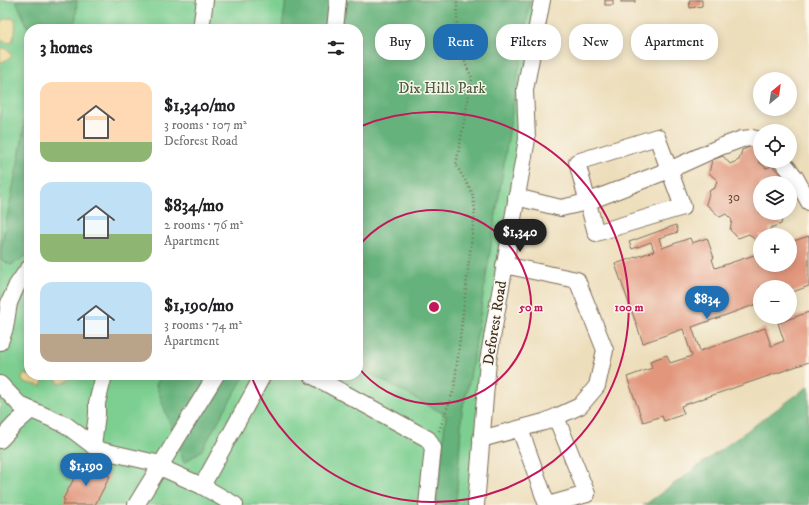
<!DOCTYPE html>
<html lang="en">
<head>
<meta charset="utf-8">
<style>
	:root { --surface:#fff; --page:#f6f6f6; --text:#202124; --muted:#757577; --accent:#1f6fb2 }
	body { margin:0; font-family:"IM FELL DW Pica",serif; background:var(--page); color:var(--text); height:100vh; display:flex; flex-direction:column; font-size:15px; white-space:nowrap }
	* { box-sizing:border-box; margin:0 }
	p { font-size:13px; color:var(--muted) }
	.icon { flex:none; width:22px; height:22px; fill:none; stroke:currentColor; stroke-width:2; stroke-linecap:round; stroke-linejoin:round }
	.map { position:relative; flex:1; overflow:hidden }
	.side { position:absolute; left:24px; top:24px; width:339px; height:356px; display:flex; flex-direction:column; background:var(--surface); border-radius:16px; box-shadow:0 2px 10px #0003 }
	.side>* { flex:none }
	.hud { position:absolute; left:375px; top:24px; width:374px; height:36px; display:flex; gap:8px }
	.needle { width:26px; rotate:29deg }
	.fabs { position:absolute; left:753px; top:72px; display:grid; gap:8px }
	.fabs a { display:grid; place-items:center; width:44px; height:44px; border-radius:50%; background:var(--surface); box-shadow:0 2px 10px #0003; font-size:20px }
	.price { position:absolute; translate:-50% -34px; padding:0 9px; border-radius:14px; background:var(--accent); color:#fff; font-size:13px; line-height:26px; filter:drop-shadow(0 1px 2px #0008) }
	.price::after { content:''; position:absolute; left:50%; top:24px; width:12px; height:9px; margin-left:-6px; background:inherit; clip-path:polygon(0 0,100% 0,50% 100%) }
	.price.on { background:#222; color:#fff }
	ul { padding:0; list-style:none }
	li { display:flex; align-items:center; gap:12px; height:100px; padding:0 16px }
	li span { display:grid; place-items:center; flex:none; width:112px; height:80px; border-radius:12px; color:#555 }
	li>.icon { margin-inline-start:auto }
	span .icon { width:48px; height:48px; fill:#fffc; stroke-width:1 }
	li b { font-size:17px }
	h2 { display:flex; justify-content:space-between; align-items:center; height:48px; padding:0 16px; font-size:17px }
	.chip { padding:0 14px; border-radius:16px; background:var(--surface); box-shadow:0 2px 10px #0003; font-size:14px; line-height:36px }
	.chip.on { background:var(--accent); color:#fff }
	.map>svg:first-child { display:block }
	.green { fill:#7dcf91; stroke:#5c7c58; fill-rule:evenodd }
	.forest { fill:#66b27b; stroke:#506e4c }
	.sand { fill:#eeda9e; stroke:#94825e }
	.building { fill:#e2977d }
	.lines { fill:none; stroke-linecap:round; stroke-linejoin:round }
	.minor-casing { stroke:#796955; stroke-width:18 }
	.path { stroke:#796955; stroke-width:2.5; stroke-dasharray:1 3; stroke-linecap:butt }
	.minor { stroke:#fff; stroke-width:16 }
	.ring { fill:none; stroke:#c2185b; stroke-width:2 }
	.labels { text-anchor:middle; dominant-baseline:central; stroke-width:3; stroke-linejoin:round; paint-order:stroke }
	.number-label { font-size:13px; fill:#654536 }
	.park-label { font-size:15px; fill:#4f5c40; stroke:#fbf7ec }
	.street-label { font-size:15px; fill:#3b2a1e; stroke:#fbf7ec }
	.centre { fill:#c2185b; stroke:#fbf7ec; stroke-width:2 }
	.ring-label { font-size:12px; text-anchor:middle; font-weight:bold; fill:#c2185b; stroke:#fbf7ec; stroke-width:3; stroke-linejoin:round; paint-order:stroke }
</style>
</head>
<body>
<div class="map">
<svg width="809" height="505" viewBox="0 0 809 505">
	<rect width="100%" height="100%" fill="#fbf7ec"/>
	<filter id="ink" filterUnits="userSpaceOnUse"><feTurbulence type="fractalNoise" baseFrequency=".025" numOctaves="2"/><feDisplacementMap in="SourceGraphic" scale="8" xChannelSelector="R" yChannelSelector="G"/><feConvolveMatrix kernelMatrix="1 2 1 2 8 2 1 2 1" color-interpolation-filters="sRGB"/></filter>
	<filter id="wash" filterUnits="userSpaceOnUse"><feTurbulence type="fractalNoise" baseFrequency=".012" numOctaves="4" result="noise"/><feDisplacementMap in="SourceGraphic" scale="16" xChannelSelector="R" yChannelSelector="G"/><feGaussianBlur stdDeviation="0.9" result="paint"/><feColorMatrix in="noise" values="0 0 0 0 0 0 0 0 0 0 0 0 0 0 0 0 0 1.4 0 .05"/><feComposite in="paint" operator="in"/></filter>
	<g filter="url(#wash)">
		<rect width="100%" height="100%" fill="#eddebb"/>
		<path class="green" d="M0,0h539l-69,505h-470zM29,29h329v346h-329z"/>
		<g class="forest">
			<path d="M16,0h61l-2,29h-46v1z"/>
			<path d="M286,0h244l-60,378 -8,32 -6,95h-20l10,-90 -88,-48v-338h-76z"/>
			<path d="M29,77v177l-18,11 -11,-6v-6l22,-111z"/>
			<path d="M161,375h84l-44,76 -17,12 -28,-78z"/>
			<path d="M809,386v119h-166l3,-1z"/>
		</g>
		<g class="sand">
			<path d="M8,18l7,1c1,9 0,16 -4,24l-9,-2 -2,-2v-14l2,-5z"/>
			<path d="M0,47l9,3 3,7 -12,6z"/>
			<path d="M24,374l19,5 -1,7 -19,-4 -1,-3z"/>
			<path d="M60,375h14l-8,7 -8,1 -2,-5z"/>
		</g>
		<g id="blocks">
			<g class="building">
				<rect x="605" y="0" width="8" height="5"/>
				<rect x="621" y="0" width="14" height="2"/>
				<path d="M689,0h13v6l-12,2z"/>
				<path d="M753,146l7,7 -1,9 7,6 6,-2 13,12 -1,5h-24v30h23l-2,11 -11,4 -1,7h-9v6l-3,1 -8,-8 -11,4 -8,-8 2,-10 -6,-6 -6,3 -14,-13 4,-14 5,-2 2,-8 -8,-7 3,-13 11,-4 7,8 9,-4 3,-10z"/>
				<path d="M676,225l2,7 -19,6 3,10 28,-10 2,5 15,-5 7,20 -2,1 3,9 45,-15v12h30v-23l19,-6v50l-19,7v-6h-30v16l-68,24 8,24 65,-23 6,18 13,-5 -6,-18 31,-11v50l-128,44 3,8 -20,7 -2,-5 -19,6 -16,-45 25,-9 -2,-7 17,-6 3,8 22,-7 -9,-27 -40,14 -28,-79 39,-13 -3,-9 -19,7 -3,-7z"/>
				<path d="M83,462l27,14 -15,29h-33l3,-5 -2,-1z"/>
			</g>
		</g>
	</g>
	<g filter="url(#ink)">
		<use href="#blocks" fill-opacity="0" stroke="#796955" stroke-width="1"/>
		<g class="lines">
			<defs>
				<g id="minor">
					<path d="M201,29l4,-29"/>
					<path d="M335,29l3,-29"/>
					<path d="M657,137l26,70 -87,26 -19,-71z"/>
					<path d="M782,161l13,16 14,25"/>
					<path d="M516,197l45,11 26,-6 82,-32 51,-23 22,-8 10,-1 8,2"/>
					<path d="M0,342l5,-14 4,-25 8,-18 11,-16"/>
					<path d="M311,375l117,64 5,9 -6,57"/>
					<path d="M0,384l20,21 46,20 33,25 57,13"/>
					<path d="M520,429l27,76"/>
					<path d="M481,439l63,-17 12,-5 24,-11 17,-20 8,-36 -28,-70 -73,-15"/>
					<path d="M0,440l15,-16 16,-14"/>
					<path d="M93,446l4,-32v-11l7,-28"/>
					<path d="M160,467l42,19 33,19"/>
					<path d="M202,486l61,-111"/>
					<path d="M136,505l80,-130"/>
					<path d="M476,505l12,-144 39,-222 -2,-49 17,-90"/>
					<path d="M548,505l39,-11 -31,-77"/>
				</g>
			</defs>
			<use href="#minor" class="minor-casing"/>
			<path class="path" d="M439,431l15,-42 21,-179 -3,-18 -16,-27 16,-87 -6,-13 -9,-35v-30"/>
			<use href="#minor" class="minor"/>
		</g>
	</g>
	<g class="ring">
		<path d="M358 247A97 97 0 1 1 358 367"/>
		<path d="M359 127A195 195 0 1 1 251 375"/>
	</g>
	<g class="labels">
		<g class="number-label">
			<text x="734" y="197">30</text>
		</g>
		<g class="park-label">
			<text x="442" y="88">Dix Hills Park</text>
		</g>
		<g class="street-label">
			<text transform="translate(495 323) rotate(-81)">Deforest Road</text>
		</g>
	</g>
	<circle cx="434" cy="307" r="6" class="centre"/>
	<g class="ring-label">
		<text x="531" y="311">50 m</text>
		<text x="629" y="311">100 m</text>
	</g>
</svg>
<div class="fabs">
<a><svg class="needle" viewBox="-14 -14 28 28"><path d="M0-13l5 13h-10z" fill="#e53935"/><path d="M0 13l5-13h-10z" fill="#757577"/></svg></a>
<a><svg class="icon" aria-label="locate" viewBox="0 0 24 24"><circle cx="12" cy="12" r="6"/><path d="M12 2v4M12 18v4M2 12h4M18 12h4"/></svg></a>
<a><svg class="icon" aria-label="layers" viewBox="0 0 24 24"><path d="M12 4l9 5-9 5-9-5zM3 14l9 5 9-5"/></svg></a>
<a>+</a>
<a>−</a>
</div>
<b class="price on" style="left:520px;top:253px">$1,340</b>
<b class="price" style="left:707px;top:320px">$834</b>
<b class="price" style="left:86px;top:487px">$1,190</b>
<div class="hud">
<a class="chip">Buy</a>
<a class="chip on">Rent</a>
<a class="chip">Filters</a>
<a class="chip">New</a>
<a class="chip">Apartment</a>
</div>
<section class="side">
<h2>3 homes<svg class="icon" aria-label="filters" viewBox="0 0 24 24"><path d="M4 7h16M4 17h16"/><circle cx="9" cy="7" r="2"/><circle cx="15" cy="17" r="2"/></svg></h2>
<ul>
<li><span style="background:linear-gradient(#ffd9b3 75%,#8fb573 0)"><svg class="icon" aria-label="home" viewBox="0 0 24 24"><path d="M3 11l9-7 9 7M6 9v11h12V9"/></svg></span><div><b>$1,340/mo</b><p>3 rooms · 107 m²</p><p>Deforest Road</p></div></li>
<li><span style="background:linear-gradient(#bfe0f5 65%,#8fb573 0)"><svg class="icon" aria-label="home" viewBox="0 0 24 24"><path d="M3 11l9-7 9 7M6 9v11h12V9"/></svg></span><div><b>$834/mo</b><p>2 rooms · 76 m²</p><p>Apartment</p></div></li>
<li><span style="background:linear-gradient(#bfe0f5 65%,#b9a48a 0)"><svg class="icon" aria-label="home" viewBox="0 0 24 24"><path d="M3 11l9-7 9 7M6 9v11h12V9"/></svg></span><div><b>$1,190/mo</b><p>3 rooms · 74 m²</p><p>Apartment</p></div></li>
</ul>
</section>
</div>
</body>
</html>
